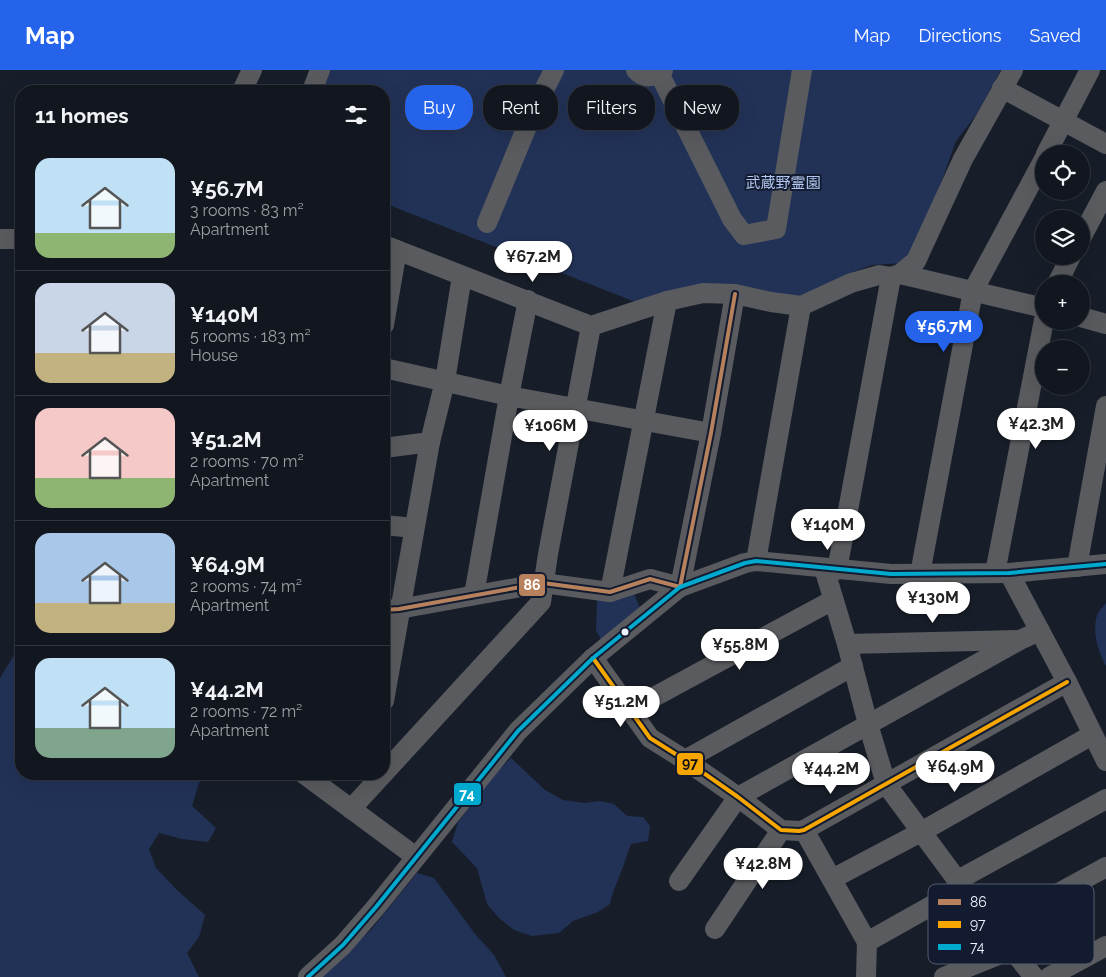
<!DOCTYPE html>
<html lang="en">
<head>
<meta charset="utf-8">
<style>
	:root { --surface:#12161f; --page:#1b1f28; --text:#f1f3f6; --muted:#9c9fa4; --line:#31353d; --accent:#2563eb }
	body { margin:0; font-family:Raleway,"Noto Sans JP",sans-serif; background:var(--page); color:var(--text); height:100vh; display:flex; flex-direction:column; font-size:19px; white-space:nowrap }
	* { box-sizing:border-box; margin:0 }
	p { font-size:16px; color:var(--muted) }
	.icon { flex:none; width:28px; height:28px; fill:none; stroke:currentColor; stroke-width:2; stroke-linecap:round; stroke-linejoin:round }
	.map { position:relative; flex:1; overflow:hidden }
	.side { position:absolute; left:15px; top:15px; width:375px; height:695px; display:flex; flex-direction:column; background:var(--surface); border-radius:20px; box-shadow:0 5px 20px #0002,0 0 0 1px var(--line) }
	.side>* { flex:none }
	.banner { position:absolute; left:405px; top:15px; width:475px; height:45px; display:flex; gap:10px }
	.buttons { position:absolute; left:1035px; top:75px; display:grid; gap:10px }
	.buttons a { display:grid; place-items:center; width:55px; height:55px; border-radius:50%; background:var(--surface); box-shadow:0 5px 20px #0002,0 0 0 1px var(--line); font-size:25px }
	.price { position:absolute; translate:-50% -42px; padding:0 11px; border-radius:18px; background:#fff; color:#222; font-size:16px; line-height:32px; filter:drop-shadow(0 1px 2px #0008) }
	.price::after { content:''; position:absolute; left:50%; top:30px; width:15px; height:11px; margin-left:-8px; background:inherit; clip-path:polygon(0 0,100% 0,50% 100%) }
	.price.selected { background:var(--accent); color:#fff }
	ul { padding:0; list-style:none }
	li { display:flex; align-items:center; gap:15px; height:125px; padding:0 20px }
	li+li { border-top:1px solid var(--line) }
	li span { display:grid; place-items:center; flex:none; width:140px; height:100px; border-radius:15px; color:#555 }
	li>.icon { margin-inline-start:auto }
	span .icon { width:60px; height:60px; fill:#fffc; stroke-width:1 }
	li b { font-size:21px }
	h2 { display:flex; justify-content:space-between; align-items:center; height:60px; padding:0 20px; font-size:21px }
	.chip { padding:0 18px; border-radius:20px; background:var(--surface); box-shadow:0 5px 20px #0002,0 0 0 1px var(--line); font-size:18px; line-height:45px }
	.chip.selected { background:var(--accent); color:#fff }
	header { display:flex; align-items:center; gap:30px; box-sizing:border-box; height:70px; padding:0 25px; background:var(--accent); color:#fff }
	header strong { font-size:24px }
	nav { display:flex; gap:28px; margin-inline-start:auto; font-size:18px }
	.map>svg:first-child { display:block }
	.green { fill:#223257 }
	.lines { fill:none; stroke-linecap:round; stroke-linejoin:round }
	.minor { stroke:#595b5f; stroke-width:20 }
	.bus-1-casing { stroke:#121b2f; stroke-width:8 }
	.bus-2-casing { stroke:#121b2f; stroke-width:8 }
	.bus-3-casing { stroke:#121b2f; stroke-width:8 }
	.bus-1 { stroke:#b6815c; stroke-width:4 }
	.bus-2 { stroke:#f7a600; stroke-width:4 }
	.bus-3 { stroke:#00a9ce; stroke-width:4 }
	.bus-dot { fill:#edf3fe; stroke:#121b2f; stroke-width:2 }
	.labels { text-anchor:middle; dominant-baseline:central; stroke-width:4; stroke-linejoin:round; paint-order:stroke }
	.park-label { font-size:15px; fill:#b4c8f1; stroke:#121b2f }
	.key { fill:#121b2f; stroke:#545c6d; stroke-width:1 }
	.key-label { font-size:14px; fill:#edf3fe }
	.line-badge { stroke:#121b2f; stroke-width:2 }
	.badge-label { font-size:14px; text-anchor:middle; font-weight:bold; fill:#fff }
	.pale-badge-label { font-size:14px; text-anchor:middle; font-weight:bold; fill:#111 }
</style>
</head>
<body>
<header>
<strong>Map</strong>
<nav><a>Map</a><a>Directions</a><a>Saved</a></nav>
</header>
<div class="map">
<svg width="1106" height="907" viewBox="0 0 1106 907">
	<rect width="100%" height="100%" fill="#181e29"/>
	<g class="green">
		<path d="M326,0h675l-25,45 -20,26 -20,56 -25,60 -8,6 -31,2 -19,7 -12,8 -37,17 -161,8 -259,-102v-112h-67z"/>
		<path d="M633,521l9,22 -40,28 -6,-10 1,-32z"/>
		<path d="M1106,533v63c-8,-15 -15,-36 -8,-53 2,-4 6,-7 8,-10z"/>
		<path d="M21,552v152h184l-6,9 -7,23 24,22 -8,14 -26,-3 -23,-6 -10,16 7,19 21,22 28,25 -6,22 -12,16 12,24h-199v-299l13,-21z"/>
		<path d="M511,688l34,32 18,10 21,3 17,-2 13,3 13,12 16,1 7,9 -2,15 -17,3c-4,9 -6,19 -10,28 -4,11 -9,20 -11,32l-12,8 -25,9 -14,12 -27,3 -18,-6 -15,-12 -12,-14 -10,-36 -25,-26 6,-20 17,-22 10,-16z"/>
		<path d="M417,803l17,5 41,56 19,21 12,22h-186l28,-28 22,-18z"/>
	</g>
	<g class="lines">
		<g class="minor">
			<path d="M636,0c8,9 19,8 27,0"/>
			<path d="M659,3l73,146 12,16 32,-6 26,-159"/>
			<path d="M1002,18l104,56"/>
			<path d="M242,21l10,-21"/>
			<path d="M312,21l8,-21"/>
			<path d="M1046,84l44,-84"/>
			<path d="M487,153l46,-111 21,-42"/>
			<path d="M1081,168l25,-47"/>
			<path d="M0,169h21"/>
			<path d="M384,175l207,81 76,-25 36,-8 32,1 36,8 30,4 50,-23 28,-8 12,2 9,-3 16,-13 47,-102 50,-89"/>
			<path d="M900,204l144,34"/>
			<path d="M1057,214l14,-28"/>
			<path d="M1081,247l25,7"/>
			<path d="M384,255l13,-75"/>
			<path d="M384,298l125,28 202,37"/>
			<path d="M384,378l46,-6"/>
			<path d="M384,455l30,3"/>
			<path d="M756,491l45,-255"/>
			<path d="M1077,497l29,-161"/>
			<path d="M824,498l23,76 21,80 18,60 77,104 71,89"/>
			<path d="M837,500l54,-293"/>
			<path d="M995,503l49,-253"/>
			<path d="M1009,503l58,109 39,79"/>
			<path d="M920,504l53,-283 71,-132"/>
			<path d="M610,522l57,-291"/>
			<path d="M474,525l35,-199 19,-96"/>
			<path d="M384,540l15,-1 144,-26 67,9 40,-13 30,8 31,-154 24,-139"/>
			<path d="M847,574l171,-4"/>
			<path d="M593,588l57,80 35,22 53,37 43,33 18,1 5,-1 263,-148"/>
			<path d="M384,631l46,-259 15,-61 17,-105"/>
			<path d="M630,640l203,-110"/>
			<path d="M685,690l168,-94"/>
			<path d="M384,703l157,-171 7,-48 43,-228"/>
			<path d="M304,704l112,83"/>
			<path d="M351,739l32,-35"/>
			<path d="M804,760l63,112 96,-54"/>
			<path d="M832,809l89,-47 171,-97"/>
			<path d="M958,810l148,-81"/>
			<path d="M679,811l59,-84 282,-157 20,-9"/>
			<path d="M995,858l111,-61"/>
			<path d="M715,859l66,-99"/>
			<path d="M308,907l35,-32 33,-38 142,-176 75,-73 87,-71 65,-24 11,-2 135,13 118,-1 97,-9"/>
			<path d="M866,907l1,-35"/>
			<path d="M944,907l69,-28"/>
			<path d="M1049,907l57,-31"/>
		</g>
		<defs>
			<path id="bus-1" d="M384,540l15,-1 144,-26 67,9 40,-13 30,8 31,-154 24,-139"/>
			<path id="bus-2" d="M593,588l57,80 35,22 53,37 43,33 18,1 5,-1 263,-148"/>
			<path id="bus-3" d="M308,907l35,-32 33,-38 142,-176 75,-73 87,-71 65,-24 11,-2 135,13 118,-1 97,-9"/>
		</defs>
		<use href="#bus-1" class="bus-1-casing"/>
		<use href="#bus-2" class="bus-2-casing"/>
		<use href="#bus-3" class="bus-3-casing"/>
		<use href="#bus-1" class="bus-1"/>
		<use href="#bus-2" class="bus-2"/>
		<use href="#bus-3" class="bus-3"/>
	</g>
	<circle class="bus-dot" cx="625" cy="562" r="4.5"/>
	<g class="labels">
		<g class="park-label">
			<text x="783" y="113">武蔵野霊園</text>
		</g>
	</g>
	<rect x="928" y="814" width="166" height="80" rx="8" class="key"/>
	<rect x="938" y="829" width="23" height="6" fill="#b6815c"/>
	<rect x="938" y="851" width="23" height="7" fill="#f7a600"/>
	<rect x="938" y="874" width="23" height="6" fill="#00a9ce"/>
	<g class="key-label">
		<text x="970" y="837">86</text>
		<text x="970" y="859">97</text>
		<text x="970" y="882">74</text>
	</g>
	<g class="line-badge">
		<rect x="518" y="503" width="28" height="24" rx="5" fill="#b6815c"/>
		<rect x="676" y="682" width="28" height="24" rx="5" fill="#f7a600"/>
		<rect x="453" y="712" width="29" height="24" rx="5" fill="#00a9ce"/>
	</g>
	<g class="badge-label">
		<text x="532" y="520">86</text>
		<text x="467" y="729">74</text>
	</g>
	<g class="pale-badge-label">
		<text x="690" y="698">97</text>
	</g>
</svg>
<div class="buttons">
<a><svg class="icon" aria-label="locate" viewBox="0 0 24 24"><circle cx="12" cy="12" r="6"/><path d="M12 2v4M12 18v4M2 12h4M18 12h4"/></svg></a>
<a><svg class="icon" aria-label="layers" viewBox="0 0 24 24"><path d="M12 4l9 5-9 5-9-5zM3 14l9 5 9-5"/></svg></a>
<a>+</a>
<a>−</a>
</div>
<b class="price" style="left:533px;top:213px">¥67.2M</b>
<b class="price selected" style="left:944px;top:283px">¥56.7M</b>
<b class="price" style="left:1036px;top:380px">¥42.3M</b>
<b class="price" style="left:550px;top:382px">¥106M</b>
<b class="price" style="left:828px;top:481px">¥140M</b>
<b class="price" style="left:933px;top:554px">¥130M</b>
<b class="price" style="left:740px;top:601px">¥55.8M</b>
<b class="price" style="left:621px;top:658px">¥51.2M</b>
<b class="price" style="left:955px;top:723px">¥64.9M</b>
<b class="price" style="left:831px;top:725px">¥44.2M</b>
<b class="price" style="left:763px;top:820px">¥42.8M</b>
<div class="banner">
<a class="chip selected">Buy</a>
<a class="chip">Rent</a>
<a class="chip">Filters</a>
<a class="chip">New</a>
</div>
<section class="side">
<h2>11 homes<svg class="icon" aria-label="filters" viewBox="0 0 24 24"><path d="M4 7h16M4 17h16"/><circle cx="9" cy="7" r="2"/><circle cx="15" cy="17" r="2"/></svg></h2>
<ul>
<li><span style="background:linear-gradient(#bfe0f5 75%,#8fb573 0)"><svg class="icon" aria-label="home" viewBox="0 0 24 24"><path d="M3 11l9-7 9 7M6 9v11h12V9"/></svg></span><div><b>¥56.7M</b><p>3 rooms · 83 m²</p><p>Apartment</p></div></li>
<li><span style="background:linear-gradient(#c9d6e8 70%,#c2b280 0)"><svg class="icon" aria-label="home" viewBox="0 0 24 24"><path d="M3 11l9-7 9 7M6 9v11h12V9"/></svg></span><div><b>¥140M</b><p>5 rooms · 183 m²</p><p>House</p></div></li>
<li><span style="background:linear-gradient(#f6c9c9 70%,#8fb573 0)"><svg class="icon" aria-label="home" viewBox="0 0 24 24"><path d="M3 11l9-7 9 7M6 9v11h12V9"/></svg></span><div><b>¥51.2M</b><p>2 rooms · 70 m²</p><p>Apartment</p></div></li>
<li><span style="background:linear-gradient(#a9c7e8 70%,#c2b280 0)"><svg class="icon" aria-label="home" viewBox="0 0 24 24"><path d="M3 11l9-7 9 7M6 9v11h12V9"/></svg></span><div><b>¥64.9M</b><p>2 rooms · 74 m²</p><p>Apartment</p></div></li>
<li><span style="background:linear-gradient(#bfe0f5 70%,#7fa58c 0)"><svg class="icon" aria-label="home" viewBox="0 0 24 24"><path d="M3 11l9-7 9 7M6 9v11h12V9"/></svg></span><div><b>¥44.2M</b><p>2 rooms · 72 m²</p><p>Apartment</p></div></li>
</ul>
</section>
</div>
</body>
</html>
